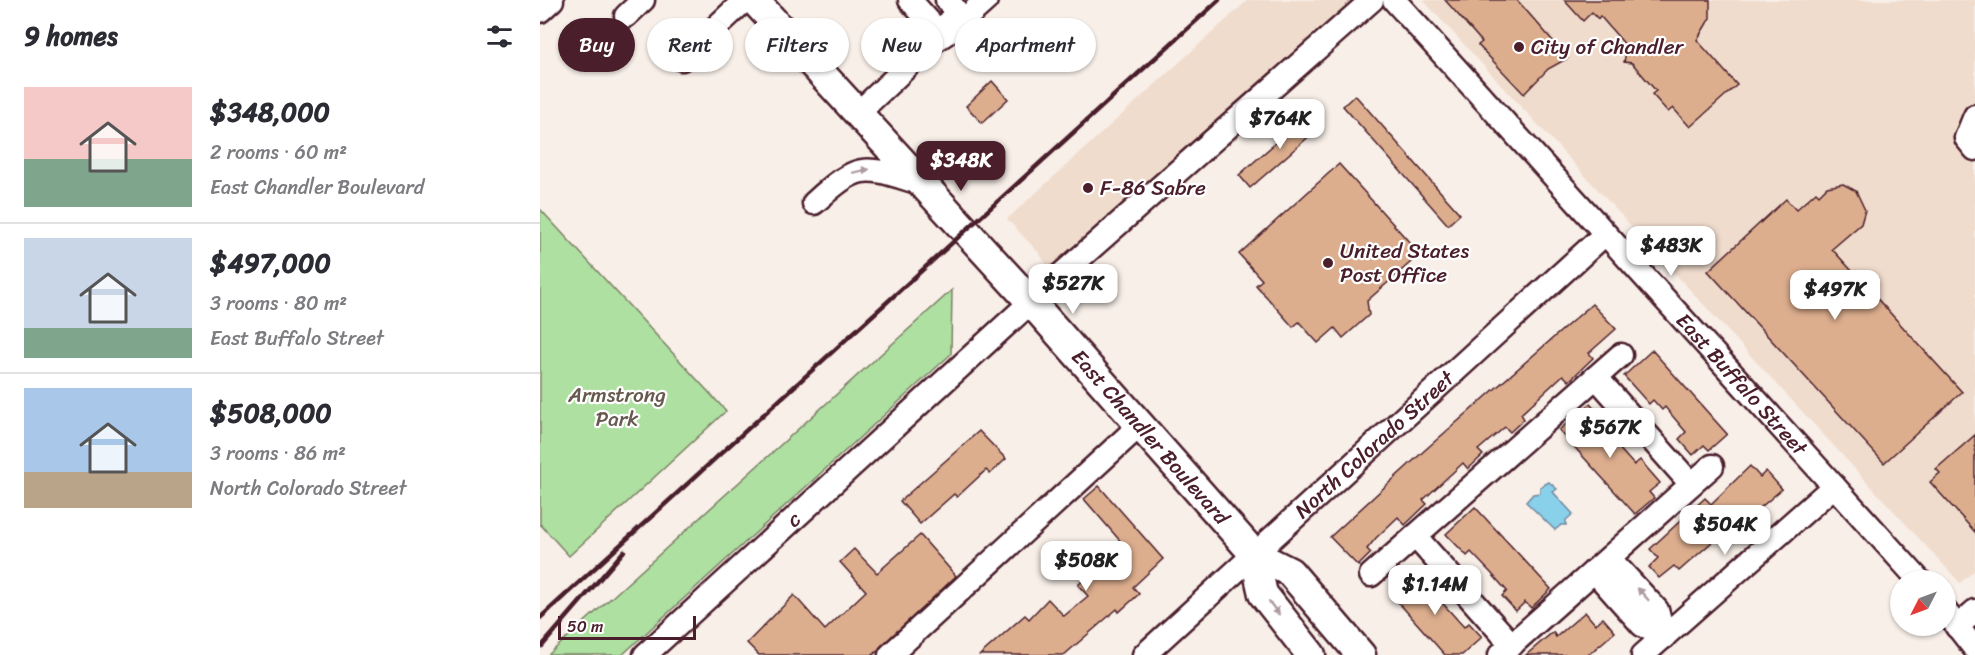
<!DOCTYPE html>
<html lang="en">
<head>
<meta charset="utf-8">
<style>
	:root { --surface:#fff; --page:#f7f7f7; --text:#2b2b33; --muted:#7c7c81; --line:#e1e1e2; --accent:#4a1f2b }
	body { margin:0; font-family:Sriracha,sans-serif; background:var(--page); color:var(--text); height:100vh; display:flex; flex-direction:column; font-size:22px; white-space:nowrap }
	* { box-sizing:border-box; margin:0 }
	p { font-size:20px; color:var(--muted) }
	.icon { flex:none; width:33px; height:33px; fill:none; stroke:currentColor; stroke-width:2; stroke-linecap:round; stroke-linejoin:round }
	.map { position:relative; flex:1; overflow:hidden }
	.details { display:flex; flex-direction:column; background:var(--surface); width:540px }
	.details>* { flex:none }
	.banner { position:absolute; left:18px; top:18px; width:570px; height:54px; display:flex; gap:12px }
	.needle { width:39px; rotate:228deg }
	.buttons { position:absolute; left:1350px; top:570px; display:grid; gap:12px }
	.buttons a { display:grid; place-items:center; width:66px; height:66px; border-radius:50%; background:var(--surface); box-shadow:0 2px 4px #0004; font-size:30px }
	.scale { position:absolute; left:18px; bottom:15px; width:138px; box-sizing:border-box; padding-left:6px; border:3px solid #4a1f2b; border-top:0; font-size:16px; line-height:21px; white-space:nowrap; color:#4a1f2b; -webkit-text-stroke:4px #fff; paint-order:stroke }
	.price { position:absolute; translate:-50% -51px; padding:0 14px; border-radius:12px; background:#fff; color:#222; font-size:20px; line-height:39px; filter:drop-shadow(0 2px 3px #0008) }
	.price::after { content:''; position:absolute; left:50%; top:36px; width:18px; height:14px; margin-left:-9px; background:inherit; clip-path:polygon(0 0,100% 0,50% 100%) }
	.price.selected { background:var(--accent); color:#fff }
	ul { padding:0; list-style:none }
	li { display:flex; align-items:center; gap:18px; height:150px; padding:0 24px }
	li+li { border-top:2px solid var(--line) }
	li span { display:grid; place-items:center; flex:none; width:168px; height:120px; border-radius:0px; color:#555 }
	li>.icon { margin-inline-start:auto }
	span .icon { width:72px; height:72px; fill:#fffc; stroke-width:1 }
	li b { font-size:26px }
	h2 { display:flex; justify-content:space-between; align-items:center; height:72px; padding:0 24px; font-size:26px }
	.pill { padding:0 21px; border-radius:27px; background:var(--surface); box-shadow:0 2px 4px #0004; font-size:21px; line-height:54px }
	.pill.selected { background:var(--accent); color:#fff }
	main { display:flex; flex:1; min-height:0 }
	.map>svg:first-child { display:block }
	.built { fill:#f0dccd }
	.green { fill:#aee0a1; stroke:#7c8066; stroke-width:1.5 }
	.water { fill:#89d0eb; stroke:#70899e; stroke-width:1.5 }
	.building { fill:#ddae8e; stroke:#4a1f2b; stroke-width:1.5 }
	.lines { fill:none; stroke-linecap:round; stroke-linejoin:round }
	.minor-casing { stroke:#4a1f2b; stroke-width:27 }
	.major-casing { stroke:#4a1f2b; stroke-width:33 }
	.minor { stroke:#fff; stroke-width:22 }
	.major { stroke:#fff; stroke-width:28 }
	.rail { stroke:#4a1f2b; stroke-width:4.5 }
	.oneway { fill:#ae9aa0 }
	.poi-dot { fill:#4a1f2b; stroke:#fff; stroke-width:2 }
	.labels { text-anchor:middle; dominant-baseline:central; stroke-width:4.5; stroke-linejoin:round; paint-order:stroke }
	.poi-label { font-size:21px; fill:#4a1f2b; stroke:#fff; text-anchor:start }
	.street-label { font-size:21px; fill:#4a1f2b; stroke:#fff }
	.park-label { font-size:21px; fill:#68594e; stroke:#fff }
</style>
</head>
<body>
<main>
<section class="details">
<h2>9 homes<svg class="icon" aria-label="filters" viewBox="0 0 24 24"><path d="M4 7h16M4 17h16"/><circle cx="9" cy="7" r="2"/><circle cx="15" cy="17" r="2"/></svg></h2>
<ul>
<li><span style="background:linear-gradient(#f6c9c9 60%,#7fa58c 0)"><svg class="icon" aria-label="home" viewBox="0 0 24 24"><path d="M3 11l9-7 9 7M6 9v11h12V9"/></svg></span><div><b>$348,000</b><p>2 rooms · 60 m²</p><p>East Chandler Boulevard</p></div></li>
<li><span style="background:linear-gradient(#c9d6e8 75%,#7fa58c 0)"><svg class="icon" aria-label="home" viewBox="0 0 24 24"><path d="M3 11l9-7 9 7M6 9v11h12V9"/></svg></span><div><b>$497,000</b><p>3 rooms · 80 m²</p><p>East Buffalo Street</p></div></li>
<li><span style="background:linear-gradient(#a9c7e8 70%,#b9a48a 0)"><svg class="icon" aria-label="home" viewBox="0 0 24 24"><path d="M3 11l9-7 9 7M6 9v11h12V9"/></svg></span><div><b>$508,000</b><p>3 rooms · 86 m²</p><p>North Colorado Street</p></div></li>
</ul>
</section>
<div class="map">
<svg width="1435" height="655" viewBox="0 0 1435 655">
	<rect width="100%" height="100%" fill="#f8efe8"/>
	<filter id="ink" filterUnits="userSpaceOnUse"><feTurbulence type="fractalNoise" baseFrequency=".0167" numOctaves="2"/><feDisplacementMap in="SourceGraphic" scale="12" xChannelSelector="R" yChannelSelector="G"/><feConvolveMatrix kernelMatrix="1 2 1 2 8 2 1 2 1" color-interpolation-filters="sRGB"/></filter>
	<g filter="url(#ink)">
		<g class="built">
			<path d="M708,0h124l-316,279 -17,-26 -32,-34z"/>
			<path d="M883,0h552v570l-15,13z"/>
		</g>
		<g class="green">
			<path d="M0,209l186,202 -157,145 -29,-32z"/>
			<path d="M412,290l-1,64 -329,301h-74z"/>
		</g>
		<path class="water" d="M1009,482l8,7 -4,3 20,22 -7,6v5h-5l-6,5 -29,-28 7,-8 7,-1v-6z"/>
		<g class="building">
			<path d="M905,0h72l51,58 -20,11 -24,25 -46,-49 4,-3z"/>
			<path d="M1024,0h146v18l-13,22 40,45 -47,42 -17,-19 -5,4 -16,-18 4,-3 -24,-28 -8,-1 3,-15 -27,-31 -2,3 -6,-7 -9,9z"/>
			<path d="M452,81l16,18 -26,24 -16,-17z"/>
			<path d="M815,95l105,119 -12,11 -105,-119z"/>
			<path d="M770,113l11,13 -71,62 -11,-13z"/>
			<path d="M799,164l81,90 -53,47 2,14 -26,23 -8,-10 -17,15 -19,-21 -6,5 -37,-42 6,-5 -23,-26z"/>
			<path d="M1303,184l13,7 9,19 -4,14 -29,25 130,143 -78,71 -176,-192 78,-72 10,11 20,-18 3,3 8,-8z"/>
			<path d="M1052,304l24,25 -27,24 4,5 -24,23 -6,-6 -42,39 3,5 -14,13 -5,-5 -27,23 5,5 -15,14 -5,-6 -40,37 4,4 -22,21 -7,-8 -22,21 -9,11 4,4 -13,13 -28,-29 95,-87z"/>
			<path d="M1112,350l75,84 -18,16 -5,-5 -11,10 -14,-16 7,-7 -21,-25 -3,3 -9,-10 -4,4 -25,-28z"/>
			<path d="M1050,404l26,29 -6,5 24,27 6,-5 20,23 -11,9 5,6 -19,16 -76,-84z"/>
			<path d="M439,431l27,28 -16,15 -4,-4 -29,27 -3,-3 -34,30 -20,-23z"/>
			<path d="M1435,435v97l-45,-50 10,-9 -4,-4z"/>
			<path d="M1210,466l10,11 6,-6 16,18 -43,37 -3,-5 -57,50 -5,-5 -15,12 -10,-11 9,-9 -8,-9 55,-51 6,6z"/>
			<path d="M559,486l64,73 -30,28 6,7 -20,18 -2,-3 -53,46h-84l45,-40 4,4 19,-20 16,17 24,-20 -10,-11 44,-42 -38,-44z"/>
			<path d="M935,507l76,82 -20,19 -6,-6 -9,9 -14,-15 5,-5 -15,-17 -21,-22 -4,4 -21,-22z"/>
			<path d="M380,535l36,41 -83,79h-114l-12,-12 47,-48 31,35 41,-39 -26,-29 14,-13 23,24z"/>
			<path d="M884,573l18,20 -5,4 27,30 5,-4 13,14 -20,18h-17l-54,-61 18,-17 5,5z"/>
			<path d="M1045,612l10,12 8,-6 12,14 -27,23h-62l27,-23 3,5z"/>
		</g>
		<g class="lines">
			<defs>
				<g id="minor">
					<path d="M370,0l26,29 14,-6 5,-14 -8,-9"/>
					<path id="s1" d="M854,0l525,580"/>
					<path d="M0,11l12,-11"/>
					<path d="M86,16l17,-16"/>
					<path d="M142,59l63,-59"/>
					<path d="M318,113l75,-71 24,-16 29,-26"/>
					<path d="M1435,116l-9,22 9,11"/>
					<path d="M274,203c47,-43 50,-37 109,-19"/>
					<path d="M1056,377l95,107"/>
					<path d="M875,536l97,109"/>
					<path d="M1069,558l48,52 7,27"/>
					<path d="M1054,571l48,54 22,12"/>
					<path d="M831,575l250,-220"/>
					<path d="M1406,612l29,37"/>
					<path d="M1417,627l18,-16"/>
					<path id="s2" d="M105,655l411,-376 316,-279"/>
					<path d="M350,655l250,-230"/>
					<path id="s3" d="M604,655l461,-421"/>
					<path d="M960,655l212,-189"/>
					<path d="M1103,655l191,-169"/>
				</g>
				<g id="major">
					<path id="s4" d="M214,0l277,302 223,252 36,18 71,83"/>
					<path d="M714,554l9,40 48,61"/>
				</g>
			</defs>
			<use href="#minor" class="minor-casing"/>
			<use href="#major" class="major-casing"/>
			<use href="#minor" class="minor"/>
			<use href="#major" class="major"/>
			<g class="rail">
				<path d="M0,618l679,-618"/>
				<path d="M2,646l82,-95"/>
			</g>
		</g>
		<defs><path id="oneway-solid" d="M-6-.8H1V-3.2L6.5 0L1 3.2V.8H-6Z" transform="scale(1.5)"/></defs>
		<g class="oneway">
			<use href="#oneway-solid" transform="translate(321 171) rotate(-12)"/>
			<use href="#oneway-solid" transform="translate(1103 594) rotate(-132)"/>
			<use href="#oneway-solid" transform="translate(734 608) rotate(52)"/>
		</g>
	</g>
	<g class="poi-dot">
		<circle cx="979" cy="47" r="6"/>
		<circle cx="548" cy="188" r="6"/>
		<circle cx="788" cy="263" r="6"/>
	</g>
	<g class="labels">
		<g class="poi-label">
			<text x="991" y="47">City of Chandler</text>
			<text x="560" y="188">F-86 Sabre</text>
			<text x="800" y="251">United States<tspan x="800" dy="24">Post Office</tspan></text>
		</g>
		<g class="street-label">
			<text stroke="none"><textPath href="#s1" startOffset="518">East Buffalo Street</textPath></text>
			<text stroke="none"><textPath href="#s4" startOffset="590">East Chandler Boulevard</textPath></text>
			<text stroke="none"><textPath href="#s3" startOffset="312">North Colorado Street</textPath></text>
			<text stroke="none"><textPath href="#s2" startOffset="201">c</textPath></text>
		</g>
		<g class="park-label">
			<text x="77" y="395">Armstrong<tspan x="77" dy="24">Park</tspan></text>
		</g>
	</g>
</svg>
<div class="buttons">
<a><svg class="needle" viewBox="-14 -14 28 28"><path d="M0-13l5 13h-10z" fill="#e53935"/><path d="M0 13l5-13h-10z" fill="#7c7c81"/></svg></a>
</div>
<div class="scale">50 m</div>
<b class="price" style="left:740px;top:150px">$764K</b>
<b class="price selected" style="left:421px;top:192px">$348K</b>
<b class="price" style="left:1131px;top:277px">$483K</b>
<b class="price" style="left:533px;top:315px">$527K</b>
<b class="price" style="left:1295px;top:321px">$497K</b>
<b class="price" style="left:1070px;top:459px">$567K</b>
<b class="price" style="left:1185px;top:556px">$504K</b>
<b class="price" style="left:546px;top:592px">$508K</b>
<b class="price" style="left:895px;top:616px">$1.14M</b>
<div class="banner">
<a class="pill selected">Buy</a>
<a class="pill">Rent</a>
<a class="pill">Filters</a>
<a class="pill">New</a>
<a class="pill">Apartment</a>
</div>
</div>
</main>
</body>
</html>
